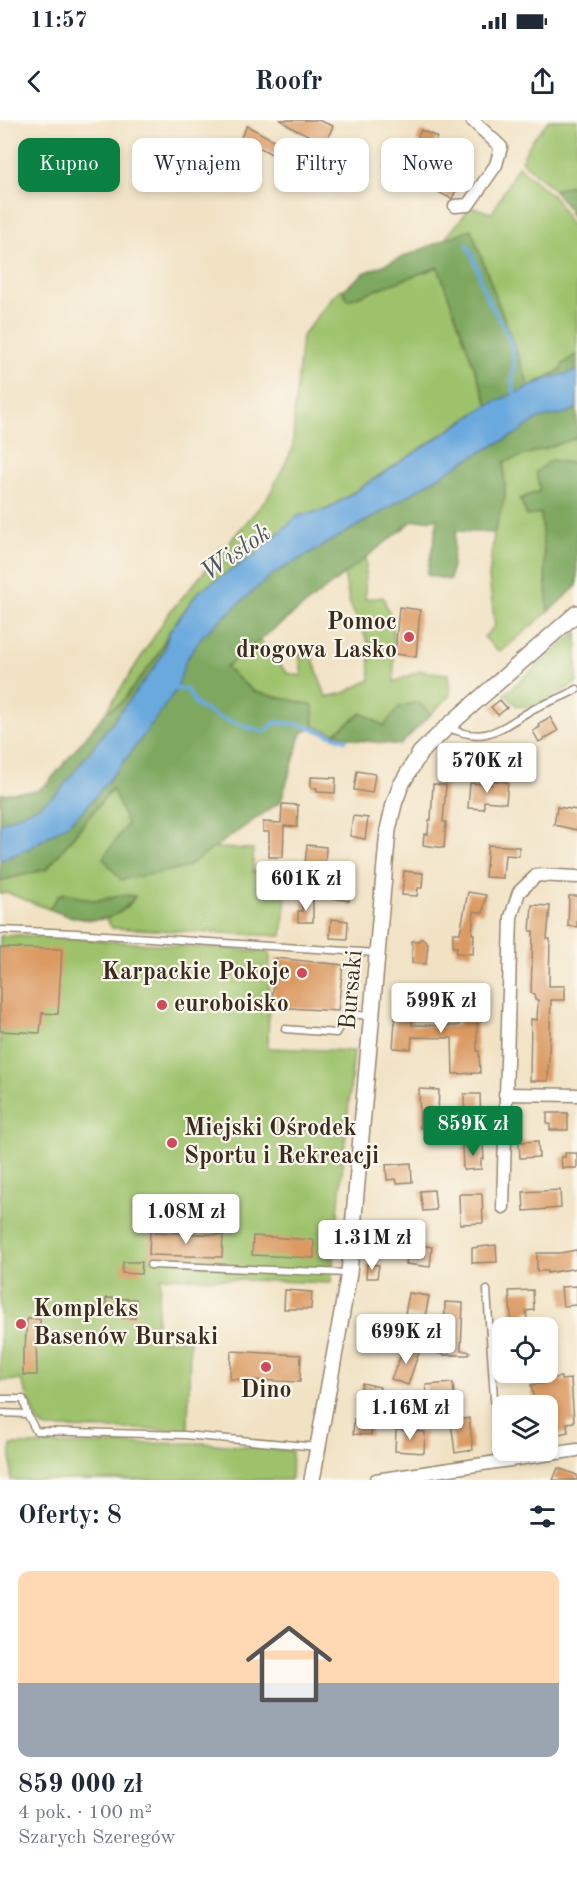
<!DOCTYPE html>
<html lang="pl">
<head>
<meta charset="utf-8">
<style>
	:root { --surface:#fff; --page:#f6f6f7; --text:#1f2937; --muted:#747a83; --accent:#0b8043 }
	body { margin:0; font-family:"Old Standard TT",serif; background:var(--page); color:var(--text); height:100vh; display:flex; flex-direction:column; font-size:22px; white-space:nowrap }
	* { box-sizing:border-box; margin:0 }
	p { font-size:20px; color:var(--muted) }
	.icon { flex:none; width:33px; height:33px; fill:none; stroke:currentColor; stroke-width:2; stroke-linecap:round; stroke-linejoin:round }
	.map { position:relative; height:1360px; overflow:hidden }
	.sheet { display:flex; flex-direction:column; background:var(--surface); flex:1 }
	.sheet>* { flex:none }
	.banner { position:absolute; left:18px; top:18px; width:542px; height:54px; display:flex; gap:12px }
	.fabs { position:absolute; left:492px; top:1197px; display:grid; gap:12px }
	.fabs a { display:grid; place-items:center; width:66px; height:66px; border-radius:12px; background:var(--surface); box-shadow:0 3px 9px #0003; font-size:30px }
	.price { position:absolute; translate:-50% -51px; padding:0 14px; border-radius:6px; background:#fff; color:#222; font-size:20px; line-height:39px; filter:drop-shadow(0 2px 3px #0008) }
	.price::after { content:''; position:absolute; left:50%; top:36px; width:18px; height:14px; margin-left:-9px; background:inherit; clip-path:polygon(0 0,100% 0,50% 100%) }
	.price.current { background:var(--accent); color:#fff }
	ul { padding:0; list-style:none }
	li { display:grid; align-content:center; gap:12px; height:318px; padding:0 18px }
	li span { display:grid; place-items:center; height:186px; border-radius:12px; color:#555 }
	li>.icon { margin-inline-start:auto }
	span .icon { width:108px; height:108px; fill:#fffc; stroke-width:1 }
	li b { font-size:26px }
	h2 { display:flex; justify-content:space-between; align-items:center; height:72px; padding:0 18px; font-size:26px }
	.pill { padding:0 21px; border-radius:12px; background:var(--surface); box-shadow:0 3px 9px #0003; font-size:21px; line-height:54px }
	.pill.current { background:var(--accent); color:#fff }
	.status { display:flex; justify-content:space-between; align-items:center; height:42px; padding:0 30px; background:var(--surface); direction:ltr }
	.status svg { height:16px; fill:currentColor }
	header { display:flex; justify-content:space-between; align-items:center; height:78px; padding:0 18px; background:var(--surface); font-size:27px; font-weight:800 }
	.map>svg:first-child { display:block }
	.green { fill:#9ec26c; stroke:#6c7645; stroke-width:1.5 }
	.forest { fill:#7ea860; stroke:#5c693f; stroke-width:1.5 }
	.water { fill:#6ba9de; stroke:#536a7e; stroke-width:1.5 }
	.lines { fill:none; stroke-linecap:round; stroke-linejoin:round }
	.stream { stroke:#6ba9de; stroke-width:4 }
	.building { fill:#db9a62 }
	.service-casing { stroke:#968671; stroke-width:9 }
	.minor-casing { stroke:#968671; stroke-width:15 }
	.tertiary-casing { stroke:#968671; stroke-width:18 }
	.service { stroke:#fff; stroke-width:6 }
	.minor { stroke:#fff; stroke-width:12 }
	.tertiary { stroke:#fff; stroke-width:15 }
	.poi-dot { fill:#d1495b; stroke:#fbf7ec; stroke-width:2 }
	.labels { text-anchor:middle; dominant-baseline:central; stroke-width:4.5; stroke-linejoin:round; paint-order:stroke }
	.poi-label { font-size:24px; font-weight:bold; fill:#3b2a1e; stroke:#fbf7ec; text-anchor:start }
	.street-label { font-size:24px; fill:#3b2a1e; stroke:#fbf7ec }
	.water-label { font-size:26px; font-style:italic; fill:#4c5661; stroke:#fbf7ec }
</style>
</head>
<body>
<div class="status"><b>11:57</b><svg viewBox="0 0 49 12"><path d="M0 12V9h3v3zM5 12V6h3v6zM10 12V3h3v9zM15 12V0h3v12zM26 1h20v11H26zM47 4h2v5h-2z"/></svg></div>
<header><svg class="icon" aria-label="back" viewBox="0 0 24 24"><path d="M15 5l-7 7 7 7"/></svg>Roofr<svg class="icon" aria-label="share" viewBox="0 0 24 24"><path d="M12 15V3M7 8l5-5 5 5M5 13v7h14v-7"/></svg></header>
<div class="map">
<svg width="577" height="1360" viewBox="0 0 577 1360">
	<rect width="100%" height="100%" fill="#fbf7ec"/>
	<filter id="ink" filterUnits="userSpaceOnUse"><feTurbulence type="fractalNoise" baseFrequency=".0167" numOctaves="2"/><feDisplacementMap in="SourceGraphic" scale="12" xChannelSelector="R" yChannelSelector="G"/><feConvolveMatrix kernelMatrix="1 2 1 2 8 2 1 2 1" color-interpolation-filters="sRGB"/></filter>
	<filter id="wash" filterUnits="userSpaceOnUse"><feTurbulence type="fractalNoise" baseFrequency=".008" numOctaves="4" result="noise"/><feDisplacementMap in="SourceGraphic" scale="24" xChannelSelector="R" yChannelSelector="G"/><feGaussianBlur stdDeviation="1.35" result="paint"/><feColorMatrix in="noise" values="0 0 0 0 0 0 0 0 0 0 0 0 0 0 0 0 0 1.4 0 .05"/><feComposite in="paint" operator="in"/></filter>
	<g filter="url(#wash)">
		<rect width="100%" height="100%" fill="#f1e2c4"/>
		<g class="green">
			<path d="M549,0h28v64l-23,6 -33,-29 10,-19z"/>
			<path d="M518,46l38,33 21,38v117l-14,10 -2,6 -32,17 -58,-158 -27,11 27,-33 21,6z"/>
			<path d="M438,147l50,138 -160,104 -30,7 -46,40 -54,36 -29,40 -12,24 -36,47 -15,9 63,-99 99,-116 25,-49 1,-32 8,-80 32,-41 8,-6 6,11z"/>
			<path d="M577,318v26l-26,-4 -11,31 -20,8 7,17 14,-3 7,99 -46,39 -5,-1 -13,-13 11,-11 -6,-48 5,-45 11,-36 -1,-35z"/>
			<path d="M366,436l-1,43 18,-2 10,26 1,59 26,-11 28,3 2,21 -19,19 -13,-12 -18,5 -16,19 -22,-13 -27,20 -21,-7 -1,-21 -58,-13 -30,-24 35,-28 27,33 15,3 -3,-24 11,-2 16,47 18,-4 26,-13 -1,-36 -19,-39 -6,-32z"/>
			<path d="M577,512v50c-17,11 -40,28 -60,24l-12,-12z"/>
			<path d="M113,668l14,36 58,44 28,-20 40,1v23l35,2 -6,62 -170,-8 -6,-9 22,-12 7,-11c-18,-3 -33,7 -51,3 -8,-1 -16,-8 -23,-5 -5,3 -7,10 -12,15l-41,-16 -8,1v-13l47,-12z"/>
			<path d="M19,815l251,17 -2,96 86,3 -23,232 -170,-6 -6,62 35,2 -2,89 -141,-2 -8,-4 -18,-44 -21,1v-445z"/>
			<path d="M204,1323l88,8 -1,29h-280v-35z"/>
		</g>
		<g class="forest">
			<path d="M577,64v42l-12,-22 -11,-14z"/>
			<path d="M471,109l58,157 32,-16 2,-6 14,-10v84l-73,24 1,35 -11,36 -38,-2 -6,49 -23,-5 11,-56 -25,2 -188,146 29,25 59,13 1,21 -12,7 -21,68 -96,67 -64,12 -18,-22 24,-34 -15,-36 -65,81 -47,12v-87l37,-3 11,-8 58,-71 15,-9 36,-47 12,-24 29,-40 54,-36 46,-40 30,-7 160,-104 -50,-138 -90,33 -5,-10 21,-17z"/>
			<path d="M551,340l26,4v122l-29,26 -7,-99 -13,3 -8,-17 20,-8 -4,-19z"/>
			<path d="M418,582l13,12 -31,31 -42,-5 -23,-7 27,-20 22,13 15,-19z"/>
			<path d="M66,773c11,4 23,8 35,7 14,-1 19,-7 34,-4 -22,33 -54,26 -86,13l10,-14z"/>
		</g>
		<path class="water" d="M577,251v37l-10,5 -29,6 -24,16 -46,24 -93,57 -102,58 -70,61 -18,27 -8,27 -50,69 -43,52 -16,14 -38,24 -30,13v-38l39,-17 19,-13 96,-125 9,-15 6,-21 29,-40 54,-36 46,-40 30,-7 160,-104 61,-27z"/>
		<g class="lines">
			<g class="stream">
				<path d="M467,125c9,15 12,31 18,48 8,19 25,38 28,59 2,16 -4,31 3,46"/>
				<path d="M173,567l7,3 6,-2 11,18 23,12 44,14 12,-10 26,3 44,15"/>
			</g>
		</g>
		<g id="blocks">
			<g class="building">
				<path d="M280,0h38l15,6 -7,16 -32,-13z"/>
				<path d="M247,6l32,17 -6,12 -32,-18z"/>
				<path d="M421,10l16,7 -5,11 -16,-7z"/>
				<path d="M394,34l16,8 -8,15 -18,-9z"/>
				<path d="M454,34l17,12 -17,23 2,1 -4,9 -14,-7 12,-22 -5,-3z"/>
				<path d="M399,487l21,3 -4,47 -21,-3z"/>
				<path d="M500,580l7,8 -9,7 -7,-8z"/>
				<path d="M550,597l8,14 -19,11 -6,-11 7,-4 -2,-3z"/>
				<path d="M460,636l1,23h-22v-17h3v-5z"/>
				<path d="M357,651l18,3 -3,19 -18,-3z"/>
				<path d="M311,657l25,1 -1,15 -18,-1v-4h-6z"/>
				<path d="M492,661l16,1 -2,21 -22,-2v8l-16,-1 2,-25 22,2z"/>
				<path d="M433,664l13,1 -3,37h3l-2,26 -21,-3 1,-11h4l1,-14h2z"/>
				<path d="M282,684l16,1 -1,22 -13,-1 -1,31h-14v-25h-6v-10l18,1z"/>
				<path d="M557,687l20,3v20l-23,-5z"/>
				<path d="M353,696l15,2 -3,21 -15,-3z"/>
				<path d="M307,725l19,2 -1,19 -20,-2z"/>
				<path d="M488,725l31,2v9l-14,-1 -2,23 -18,-1z"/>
				<path d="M404,751l19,2 -1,15h-4l-1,8 -15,-1z"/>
				<path d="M329,759h20v22l-20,-4z"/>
				<path d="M468,772l18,3 -3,18 -9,-2 -2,23h2l-1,20 -17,-1 1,-6h-4v-14h7z"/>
				<path d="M569,776h8v31l-9,-1z"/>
				<path d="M302,780h11v22h-15v-11h4z"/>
				<path d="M532,785l18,1 -3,33h3l-1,47h16v14h-14l-3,81h-18l1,-62 6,1 1,-20h-3l-1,-6 -3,-1 2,-62h-3z"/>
				<path d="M331,799l17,2 -1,18 -17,-1z"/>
				<path d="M422,818l6,5 -2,21 -14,-1v-22h6z"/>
				<path d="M0,828l62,1 -4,65 -16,-1 -2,20 -40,-2z"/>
				<path d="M275,838l68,7 -5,46 -66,-4z"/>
				<path d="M397,875l17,1 -2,29 44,1 3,-1v-21l18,1v46h2l1,22 -27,1 -1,-36 -40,-1 -1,12 -18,-1z"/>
				<path d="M419,969l20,1 -1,23h-3v15h-15z"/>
				<path d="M464,974h16l1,32h-16z"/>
				<path d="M547,993h21v17h-18v-6h-3z"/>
				<path d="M538,1021l1,16 -19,1 -1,-16z"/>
				<path d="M483,1024l1,15h-3v10l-18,1 -1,-25z"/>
				<path d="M565,1033h12v15h-15l-1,-11h4z"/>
				<path d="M411,1043l1,19 -15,1 -1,-4 -9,1 -1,-15z"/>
				<path d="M434,1070l2,20 -13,1 -3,-20z"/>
				<path d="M560,1070l1,18 -37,3 -1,-19z"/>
				<path d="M459,1074h23l1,29 -23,1z"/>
				<path d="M150,1112l73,3 -1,22 -73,-2z"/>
				<path d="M253,1116l61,4v18l-62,-3z"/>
				<path d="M409,1124l23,3 -2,20 -24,-3z"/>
				<path d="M496,1125l1,17 -25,1v-15z"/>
				<path d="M577,1130v18l-30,5v-2h-10v-18h23z"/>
				<path d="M123,1142h19l-1,12 -19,-1z"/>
				<path d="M367,1144l12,1 -2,13h-11z"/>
				<path d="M577,1166v19l-14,1 -2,-19z"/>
				<path d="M285,1170l27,2 -1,17h-27z"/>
				<path d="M533,1170l1,20 -8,1 2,17h-16l-3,-37z"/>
				<path d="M409,1173l20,3 -4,22 -20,-4z"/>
				<path d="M106,1178l30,1 -1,19h-13l1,-10 -17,-1z"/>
				<path d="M445,1182l18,1 -2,47 9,2 -1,3h-25l-20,-6 2,-9 18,5z"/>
				<path d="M27,1199h13v17h-4l1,39h-14v-27h2z"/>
				<path d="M406,1224l14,5 -12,36 -17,-6z"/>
				<path d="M231,1231l70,4 -1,27 -70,-3z"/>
				<path d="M561,1257v3l10,-1 3,43 -7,1 1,9 -18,4 -2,-37 -14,2 -3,-16 16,-2 -1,-4z"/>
				<path d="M362,1263l18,4 -4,18 -18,-4z"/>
				<path d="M453,1263l1,12h-4l1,12 -26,2 -1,-12h3l-1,-12z"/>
				<path d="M469,1298l4,32 -18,3 -4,-32z"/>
				<path d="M354,1299l17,1v15l-18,-1z"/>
				<path d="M396,1310l29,2 -1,21 -29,-2z"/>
				<path d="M558,1348l19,7v5h-24z"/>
			</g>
		</g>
	</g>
	<g filter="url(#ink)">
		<use href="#blocks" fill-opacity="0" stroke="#968671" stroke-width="1.5"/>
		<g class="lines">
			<defs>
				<g id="service">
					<path d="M447,607c38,18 52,2 83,-16 15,-9 32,-12 47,-22"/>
					<path d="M0,810l75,3 302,20"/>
					<path d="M285,909l51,4 11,-19 24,2"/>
					<path d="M150,1145l198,8"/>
					<path d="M487,1170l11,171"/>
					<path d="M0,1279h23"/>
					<path d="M24,1281l3,13 9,17 148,4 134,12"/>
					<path d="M0,1293l27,1"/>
				</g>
				<g id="minor">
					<path d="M455,86l13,-1 28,-40 5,-18 -29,-27"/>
					<path d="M505,974l72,1"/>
					<path d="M503,1087l8,-290 8,-25 18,-17 40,2"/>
					<path d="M376,1360l201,-30"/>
				</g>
				<path id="tertiary" d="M312,1360l37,-207 39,-443 6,-26 7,-19 19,-32 27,-26 130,-114"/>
			</defs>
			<use href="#service" class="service-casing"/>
			<use href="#minor" class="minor-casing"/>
			<use href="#tertiary" class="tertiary-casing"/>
			<use href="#service" class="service"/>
			<use href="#minor" class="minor"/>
			<use href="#tertiary" class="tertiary"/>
		</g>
	</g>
	<g class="poi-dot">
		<circle cx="409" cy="517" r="6"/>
		<circle cx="302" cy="853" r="6"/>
		<circle cx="162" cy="885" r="6"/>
		<circle cx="172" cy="1023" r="6"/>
		<circle cx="21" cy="1204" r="6"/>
		<circle cx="266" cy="1247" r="6"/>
	</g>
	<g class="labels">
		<g class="poi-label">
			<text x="397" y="503" text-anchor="end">Pomoc<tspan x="397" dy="28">drogowa Lasko</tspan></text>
			<text x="290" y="853" text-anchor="end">Karpackie Pokoje</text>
			<text x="174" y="885">euroboisko</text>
			<text x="184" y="1009">Miejski Ośrodek<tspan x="184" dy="28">Sportu i Rekreacji</tspan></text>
			<text x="33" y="1190">Kompleks<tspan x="33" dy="28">Basenów Bursaki</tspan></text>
			<text x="266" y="1271" text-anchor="middle">Dino</text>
		</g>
		<g class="street-label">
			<text transform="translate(352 870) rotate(-85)">Bursaki</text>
		</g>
		<g class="water-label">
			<text transform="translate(236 433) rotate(-35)">Wisłok</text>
		</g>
	</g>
</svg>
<div class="fabs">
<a><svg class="icon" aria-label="locate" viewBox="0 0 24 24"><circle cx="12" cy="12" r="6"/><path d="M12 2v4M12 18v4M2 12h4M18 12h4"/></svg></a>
<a><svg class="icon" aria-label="layers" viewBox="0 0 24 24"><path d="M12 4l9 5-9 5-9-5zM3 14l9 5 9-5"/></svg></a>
</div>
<b class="price" style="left:487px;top:674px">570K zł</b>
<b class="price" style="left:306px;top:792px">601K zł</b>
<b class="price" style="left:441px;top:914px">599K zł</b>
<b class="price current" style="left:473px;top:1037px">859K zł</b>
<b class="price" style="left:186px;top:1125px">1.08M zł</b>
<b class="price" style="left:372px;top:1151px">1.31M zł</b>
<b class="price" style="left:406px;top:1245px">699K zł</b>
<b class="price" style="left:410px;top:1321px">1.16M zł</b>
<div class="banner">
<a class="pill current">Kupno</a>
<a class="pill">Wynajem</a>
<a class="pill">Filtry</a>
<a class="pill">Nowe</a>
</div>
</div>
<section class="sheet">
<h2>Oferty: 8<svg class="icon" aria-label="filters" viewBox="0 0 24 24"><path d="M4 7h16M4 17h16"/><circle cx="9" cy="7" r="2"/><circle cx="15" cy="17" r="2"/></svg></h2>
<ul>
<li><span style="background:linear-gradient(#ffd9b3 60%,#9aa5b1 0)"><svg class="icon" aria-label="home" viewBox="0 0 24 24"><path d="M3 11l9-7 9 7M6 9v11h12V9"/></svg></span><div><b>859 000 zł</b><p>4 pok. · 100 m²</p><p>Szarych Szeregów</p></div></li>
</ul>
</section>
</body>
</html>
